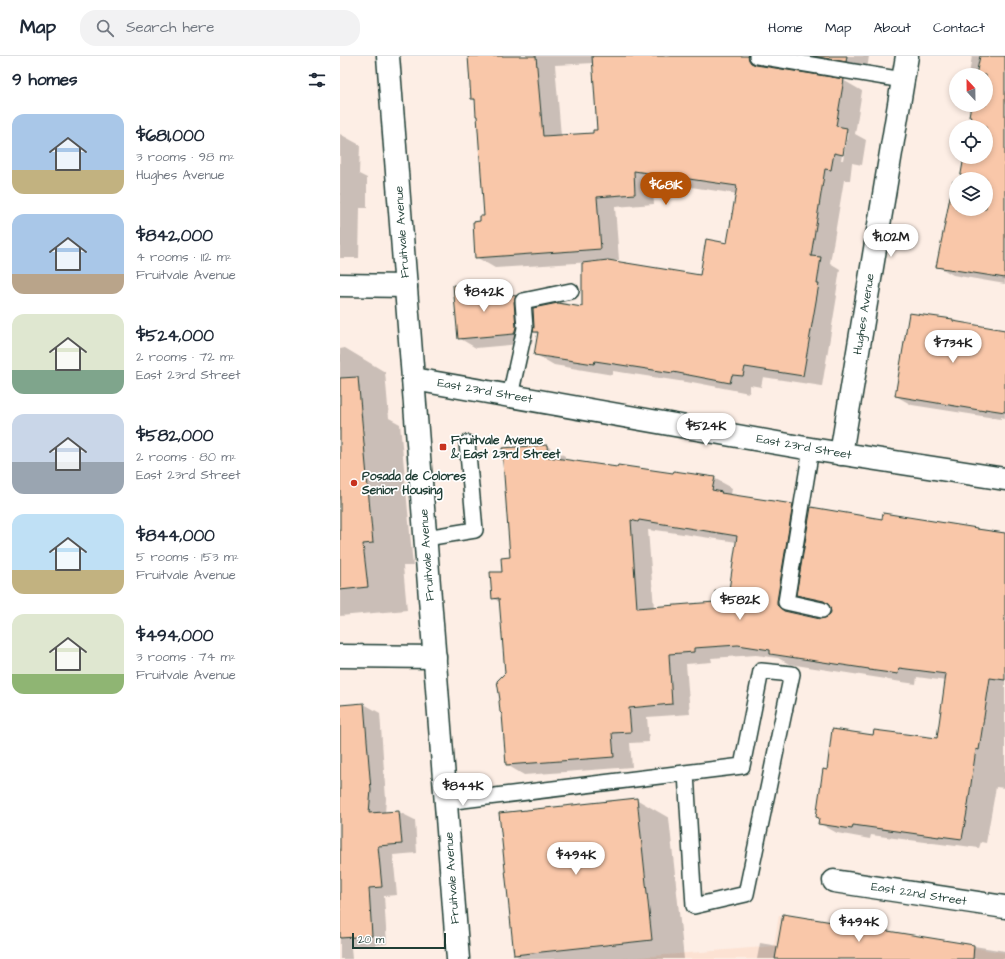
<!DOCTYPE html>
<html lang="en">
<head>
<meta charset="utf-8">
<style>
	:root { --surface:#fff; --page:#f2f2f3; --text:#1f2937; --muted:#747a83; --line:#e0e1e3; --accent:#b45309 }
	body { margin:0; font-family:"Architects Daughter",sans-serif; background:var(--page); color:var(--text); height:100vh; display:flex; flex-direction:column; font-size:15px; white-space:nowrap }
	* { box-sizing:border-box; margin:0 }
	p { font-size:13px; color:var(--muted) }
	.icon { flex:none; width:22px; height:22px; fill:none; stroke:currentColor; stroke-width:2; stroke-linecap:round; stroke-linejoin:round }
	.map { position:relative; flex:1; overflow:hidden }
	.side { display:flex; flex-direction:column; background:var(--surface); width:340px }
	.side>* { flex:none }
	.needle { width:26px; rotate:338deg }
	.tools { position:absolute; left:609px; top:12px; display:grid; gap:8px }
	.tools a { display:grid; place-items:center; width:44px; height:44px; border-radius:50%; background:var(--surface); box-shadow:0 2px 6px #0003; font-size:20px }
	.scale { position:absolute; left:12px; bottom:10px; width:94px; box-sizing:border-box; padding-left:4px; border:2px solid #1f3d34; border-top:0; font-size:11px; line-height:14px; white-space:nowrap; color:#1f3d34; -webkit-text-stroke:3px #fff; paint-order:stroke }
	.price { position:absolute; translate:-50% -34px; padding:0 9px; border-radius:14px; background:#fff; color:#222; font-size:13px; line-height:26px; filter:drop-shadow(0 1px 2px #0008) }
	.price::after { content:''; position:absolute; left:50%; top:24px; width:12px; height:9px; margin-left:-6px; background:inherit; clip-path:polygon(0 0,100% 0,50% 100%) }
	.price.active { background:var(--accent); color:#fff }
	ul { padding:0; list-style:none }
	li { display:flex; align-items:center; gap:12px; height:100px; padding:0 12px }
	li span { display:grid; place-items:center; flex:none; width:112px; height:80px; border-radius:12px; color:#555 }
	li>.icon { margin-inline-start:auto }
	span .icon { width:48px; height:48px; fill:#fffc; stroke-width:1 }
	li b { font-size:17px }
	h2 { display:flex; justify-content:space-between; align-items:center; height:48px; padding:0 12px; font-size:17px }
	header { display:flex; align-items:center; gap:24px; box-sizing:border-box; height:56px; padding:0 20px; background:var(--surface); border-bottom:1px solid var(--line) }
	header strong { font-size:19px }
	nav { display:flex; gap:22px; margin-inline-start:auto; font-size:14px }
	.search { width:280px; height:36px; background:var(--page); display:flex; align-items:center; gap:10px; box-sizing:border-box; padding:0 14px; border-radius:16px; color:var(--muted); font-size:15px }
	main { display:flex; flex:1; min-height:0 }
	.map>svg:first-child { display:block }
	.built { fill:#fce2d3 }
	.shadow { fill:#0003; fill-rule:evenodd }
	.building { fill:#f9c7a9; stroke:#1f3d34; fill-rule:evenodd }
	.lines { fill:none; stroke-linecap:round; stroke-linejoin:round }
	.lane-casing { stroke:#1f3d34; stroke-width:18 }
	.street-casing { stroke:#1f3d34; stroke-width:25 }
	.secondary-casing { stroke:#1f3d34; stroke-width:25 }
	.lane { stroke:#fff; stroke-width:15 }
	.street { stroke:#fff; stroke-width:22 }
	.secondary { stroke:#fff; stroke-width:22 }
	.poi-dot { fill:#c8321e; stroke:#fff; stroke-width:1.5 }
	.labels { text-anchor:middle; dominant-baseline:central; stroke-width:3.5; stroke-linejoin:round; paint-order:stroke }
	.street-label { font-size:12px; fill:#1f3d34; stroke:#fff }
	.poi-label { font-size:12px; font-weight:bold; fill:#1f3d34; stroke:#fff; text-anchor:start }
</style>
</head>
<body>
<header>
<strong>Map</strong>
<div class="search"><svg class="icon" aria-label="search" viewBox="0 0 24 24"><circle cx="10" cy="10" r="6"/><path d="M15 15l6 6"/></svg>Search here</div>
<nav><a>Home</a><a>Map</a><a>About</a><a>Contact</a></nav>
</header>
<main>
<section class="side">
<h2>9 homes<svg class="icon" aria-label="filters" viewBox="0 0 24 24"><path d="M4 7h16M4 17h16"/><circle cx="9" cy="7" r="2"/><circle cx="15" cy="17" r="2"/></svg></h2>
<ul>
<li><span style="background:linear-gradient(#a9c7e8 70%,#c2b280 0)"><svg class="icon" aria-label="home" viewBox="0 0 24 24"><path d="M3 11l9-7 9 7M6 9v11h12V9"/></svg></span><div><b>$681,000</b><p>3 rooms · 98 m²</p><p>Hughes Avenue</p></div></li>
<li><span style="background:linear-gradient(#a9c7e8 75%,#b9a48a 0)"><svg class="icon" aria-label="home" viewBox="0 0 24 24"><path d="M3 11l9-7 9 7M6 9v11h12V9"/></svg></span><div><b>$842,000</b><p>4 rooms · 112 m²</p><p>Fruitvale Avenue</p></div></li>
<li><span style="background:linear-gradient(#dfe7d0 70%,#7fa58c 0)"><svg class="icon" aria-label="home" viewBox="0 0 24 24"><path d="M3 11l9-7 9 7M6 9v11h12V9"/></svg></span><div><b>$524,000</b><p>2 rooms · 72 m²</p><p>East 23rd Street</p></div></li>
<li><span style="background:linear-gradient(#c9d6e8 60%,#9aa5b1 0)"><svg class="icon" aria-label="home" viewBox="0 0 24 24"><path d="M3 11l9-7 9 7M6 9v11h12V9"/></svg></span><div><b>$582,000</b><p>2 rooms · 80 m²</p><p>East 23rd Street</p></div></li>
<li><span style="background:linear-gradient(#bfe0f5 70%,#c2b280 0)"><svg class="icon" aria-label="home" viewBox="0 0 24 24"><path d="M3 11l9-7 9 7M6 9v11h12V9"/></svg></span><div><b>$844,000</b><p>5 rooms · 153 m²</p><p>Fruitvale Avenue</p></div></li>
<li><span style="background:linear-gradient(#dfe7d0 75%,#8fb573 0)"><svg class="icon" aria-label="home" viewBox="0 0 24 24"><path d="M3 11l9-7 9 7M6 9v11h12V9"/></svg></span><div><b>$494,000</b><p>3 rooms · 74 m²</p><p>Fruitvale Avenue</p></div></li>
</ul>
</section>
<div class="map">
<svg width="665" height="903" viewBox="0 0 665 903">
	<rect width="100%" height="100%" fill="#fdeee5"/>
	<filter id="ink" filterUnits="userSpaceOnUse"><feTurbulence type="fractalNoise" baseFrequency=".025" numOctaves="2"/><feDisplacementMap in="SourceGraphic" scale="8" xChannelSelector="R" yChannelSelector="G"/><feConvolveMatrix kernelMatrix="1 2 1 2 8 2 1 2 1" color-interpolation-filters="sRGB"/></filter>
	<g filter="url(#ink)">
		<path class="built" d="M439,859l226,38v6h-390l159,-13z"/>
		<g class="shadow">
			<path d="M129,0h263l16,4 13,7 82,13 19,11 -7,43 11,6 -4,25 -10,-2 -2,17h-6l-14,83 10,6 -4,26 1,1 -15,90 -59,-9 -2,10 -11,-2 -1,8 -57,-11v1l-79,-12v4l-59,-10 -19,-11 3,-20 -4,-2 49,-24 9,-46 -97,6 -19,-11 6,-35 3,-5 -9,-116 -4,-2zM254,7l4,68 -4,3 -33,2 -6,-71zM506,76h2l-5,28h-2zM312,125l85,13 -9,50 -27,32 -91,-16h9l-4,-53 39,-3z"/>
			<path d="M439,0h90l-2,14z"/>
			<path d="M632,0h33v228l-52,-9 -16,-9 19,-83v26h30v-30h-25l4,-22h21v-30h-16l2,-22h14v-30h-17z"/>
			<path d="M0,78l20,11 -1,29 8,4v30h-7l-1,50h-19z"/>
			<path d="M176,240l17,10 -2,6 2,26 -1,5 -56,5 -17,-10z"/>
			<path d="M613,264l4,2 47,9 1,-3v90l-4,-1v2l-89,-14 -16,-9z"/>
			<path d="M5,292l40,24 4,46 11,6 13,142h-10l4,44 -67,6v-267z"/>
			<path d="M207,390l18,10v4l53,8 96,10 18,10 -1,7 62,10 17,10 73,6 1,-7 121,19v255l-9,-1 -10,56 -5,-1 -2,6 -22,-3 -1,1 -85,-11 -1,4 -33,-6 -18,-10 8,-52 47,-35 63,3 9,-58 -29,-4 -1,7 -28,-4 -2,-1 -97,-15 -11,-6 -22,-3 -45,3 1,4 -26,2 4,50 -43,3 2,25 -19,1 2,24 -108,8 -17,-10 -4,-51 3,-41 -5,-70 -8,-5 10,-25 8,-15 -7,-109zM308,474l8,1v-1l81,12 -8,49 -12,12 -63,5zM457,539l18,10 17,3v4l-2,4 -10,4 -25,-6z"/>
			<path d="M24,648l16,9 6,86 -1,14 14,-1 16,8 2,33 -24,2 4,40 -13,1 3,48 -36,3 1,12h-12v-253z"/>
			<path d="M296,743l33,19 15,141h-164v-1l-5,-3z"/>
			<path d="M443,859l222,36v8h-248l3,-16 18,3z"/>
		</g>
		<g class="building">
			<path d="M128,0h68l7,80 50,-3v-3h4l-5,-74h156l1,4 2,3 5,2 88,14 -8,47 11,2 -4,27 -9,-2 -3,17 -6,-1 -14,87 10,1 -4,27h2l-16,92 -58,-9 -2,9 -11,-1 -2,8 -57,-11v1l-78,-12 -1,3 -60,-9 4,-23h-5l1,-5 -1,-19 25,-5 24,4v-44l26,-3 92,15 6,-36 21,4 10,-57 -103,-15 1,23 -38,3 4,52 -126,9 -2,-36 7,-1v-5h4l-7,-100h-1l-1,-17h-4z"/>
			<path d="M472,0h35l-1,6z"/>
			<path d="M640,0h25v222l-69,-11 8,-39 9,-47 3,1v27h30v-30h-26l4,-22h22v-30h-17l2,-11h-2l2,-11h15v-30h-10z"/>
			<path d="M113,229l63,11 -2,6 2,25 -2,7 -56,5z"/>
			<path d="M569,257l44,6v2l52,9v82l-20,-3v2l-90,-15z"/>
			<path d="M18,321l15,166 -10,1 5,43 -28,3v-212z"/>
			<path d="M207,389l1,12 69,10 1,-2 55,8 1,-2 41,6 -3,13 10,2 -1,1 72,11 -16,97v4l3,3 4,3 36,8 5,-1 4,-2 2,-4 -1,-5 -2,-3 -4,-3 -28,-6 15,-88 71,12 1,-6 94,15v1l28,4v147l-15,-2 -11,72 -3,-1 -9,63 -5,27 -23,-3v1l-86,-12 -1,4 -34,-5 1,-6 -3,-1 7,-48 4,1 5,-41 41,6 1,-5 63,8 9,-64 -47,-6 -1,6 -29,-4v-1l-99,-15v-4l-32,-5 -44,3v4l-25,2 3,50 -43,4 2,24 -19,1 2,24 -108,8 -4,-51 -2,-2 -1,-11 1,-1 -3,-19 8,-8 -6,-75 -7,1 -2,-27h12l-1,-14 9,-1 -8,-109zM291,464l7,2 1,-2 98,16 -8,54 -14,1v11l-78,6z"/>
			<path d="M24,647l7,87 -2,23 30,-2 3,33 -24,2 4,41 -13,1 3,48 -32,2v-233z"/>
			<path d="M297,742l15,142 -138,15 -15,-142z"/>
			<path d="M443,858l191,31 -1,14h-198z"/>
		</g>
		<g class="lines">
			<defs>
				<g id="lane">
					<path d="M417,0l146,24"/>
					<path d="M170,340l15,-68 -2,-27 48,-10"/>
					<path d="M471,393l-25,153 36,8"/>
					<path d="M86,482l49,-8 -8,-87"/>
					<path d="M106,746l296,-36 19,-95 31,3 -46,220 -52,12 -8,-133"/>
				</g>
				<g id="street">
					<path d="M0,229l66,1"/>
					<path d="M74,323l397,70 194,30"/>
					<path d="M501,398l66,-398"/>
					<path d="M0,600l95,1"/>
					<path d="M494,825l171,26"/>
				</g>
				<path id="secondary" d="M48,0l70,903"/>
			</defs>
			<use href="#lane" class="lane-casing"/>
			<use href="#street" class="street-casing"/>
			<use href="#secondary" class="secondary-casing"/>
			<use href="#lane" class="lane"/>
			<use href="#street" class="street"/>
			<use href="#secondary" class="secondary"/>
		</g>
	</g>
	<g class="poi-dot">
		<rect x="99" y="387" width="8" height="8" rx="2"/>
		<circle cx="14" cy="427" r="4"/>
	</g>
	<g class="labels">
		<g class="street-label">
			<text transform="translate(62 176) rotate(-94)">Fruitvale Avenue</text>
			<text transform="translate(524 258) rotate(-81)">Hughes Avenue</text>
			<text transform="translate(145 335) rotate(10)">East 23rd Street</text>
			<text transform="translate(464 391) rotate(10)">East 23rd Street</text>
			<text transform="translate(87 499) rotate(-94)">Fruitvale Avenue</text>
			<text transform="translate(112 822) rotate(-94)">Fruitvale Avenue</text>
			<text transform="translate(579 838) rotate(9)">East 22nd Street</text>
		</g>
		<g class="poi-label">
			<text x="111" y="384">Fruitvale Avenue<tspan x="111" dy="14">&amp; East 23rd Street</tspan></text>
			<text x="22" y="420">Posada de Colores<tspan x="22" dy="14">Senior Housing</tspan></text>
		</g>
	</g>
</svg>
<div class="tools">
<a><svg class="needle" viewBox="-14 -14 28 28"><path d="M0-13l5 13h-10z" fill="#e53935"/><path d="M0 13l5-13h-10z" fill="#747a83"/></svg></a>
<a><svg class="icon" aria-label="locate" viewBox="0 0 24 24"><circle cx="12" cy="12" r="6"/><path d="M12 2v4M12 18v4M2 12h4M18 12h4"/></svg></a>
<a><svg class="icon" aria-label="layers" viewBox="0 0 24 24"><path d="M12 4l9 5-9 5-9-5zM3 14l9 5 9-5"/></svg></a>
</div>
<div class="scale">20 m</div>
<b class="price active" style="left:326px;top:150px">$681K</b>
<b class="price" style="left:551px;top:202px">$1.02M</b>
<b class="price" style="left:144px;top:257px">$842K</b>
<b class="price" style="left:613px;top:308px">$734K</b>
<b class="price" style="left:366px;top:391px">$524K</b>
<b class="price" style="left:400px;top:565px">$582K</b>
<b class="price" style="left:123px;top:751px">$844K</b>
<b class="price" style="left:236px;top:820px">$494K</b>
<b class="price" style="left:519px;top:887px">$494K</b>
</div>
</main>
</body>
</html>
